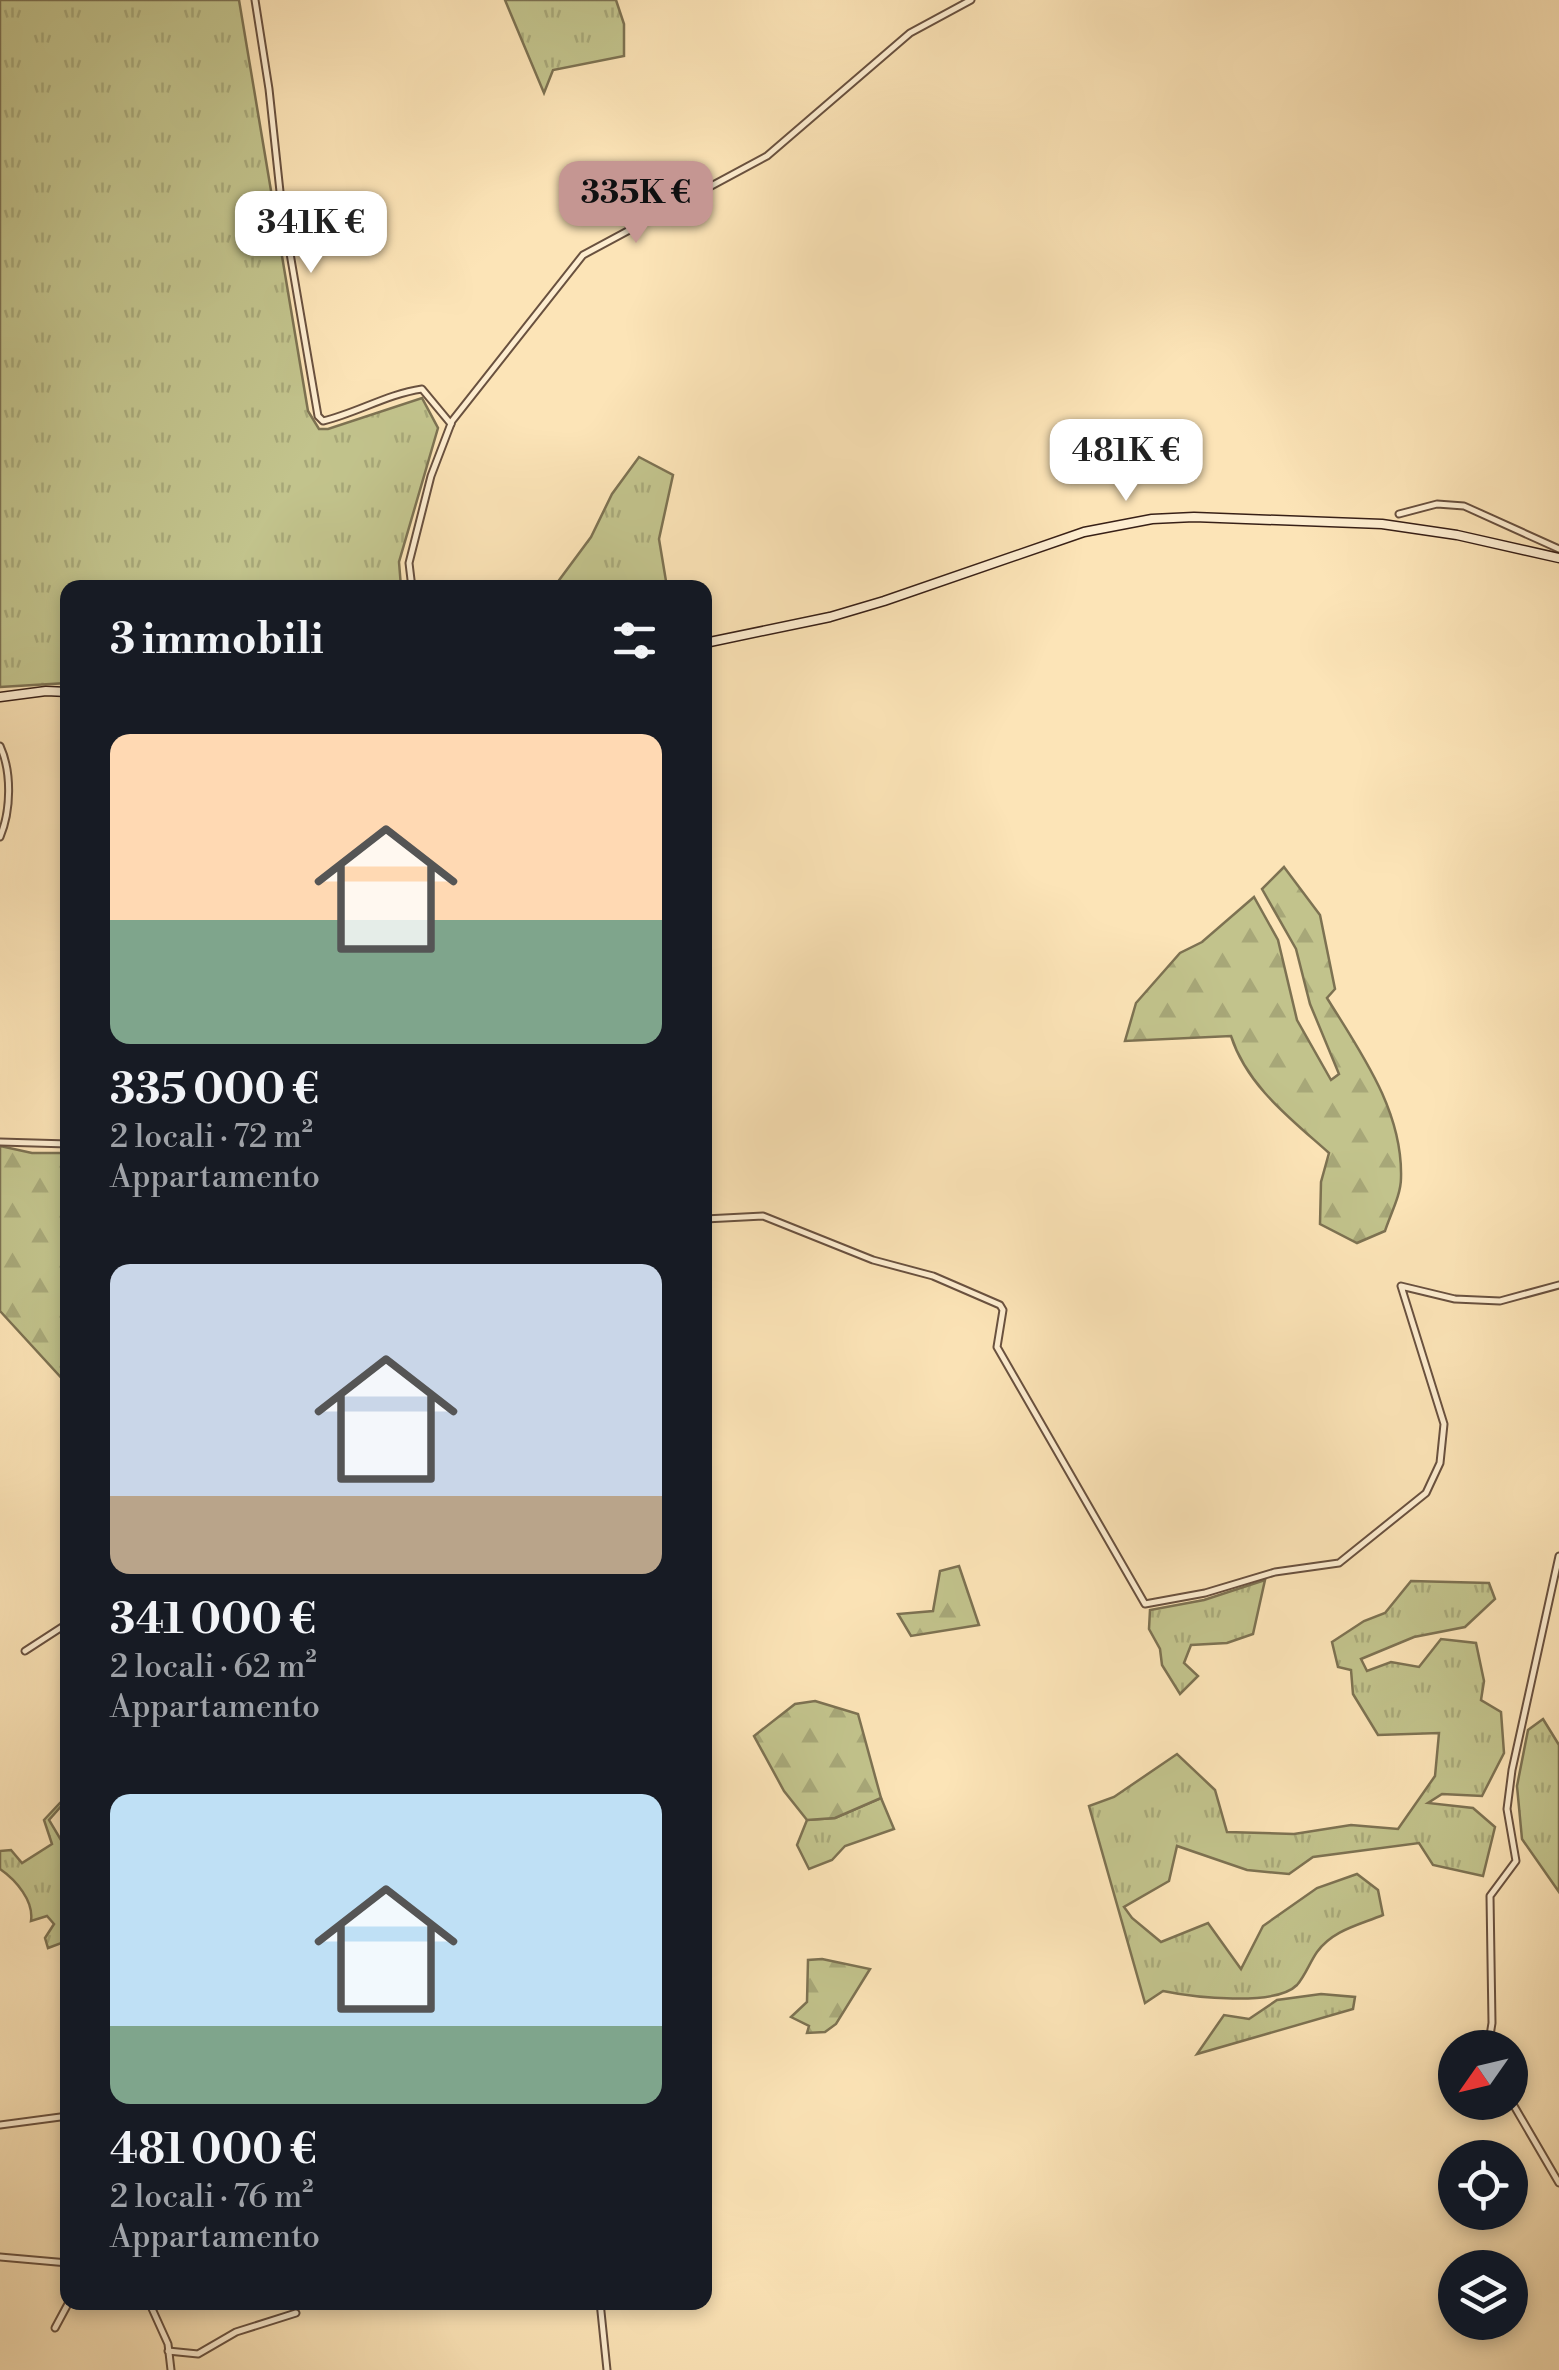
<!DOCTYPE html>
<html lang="it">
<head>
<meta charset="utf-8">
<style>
	:root { --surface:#171b24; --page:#20242c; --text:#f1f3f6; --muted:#9ea1a6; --accent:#c59692 }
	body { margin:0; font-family:"Libre Bodoni",serif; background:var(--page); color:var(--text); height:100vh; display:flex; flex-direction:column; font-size:38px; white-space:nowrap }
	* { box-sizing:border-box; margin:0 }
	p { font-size:32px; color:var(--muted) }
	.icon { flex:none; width:55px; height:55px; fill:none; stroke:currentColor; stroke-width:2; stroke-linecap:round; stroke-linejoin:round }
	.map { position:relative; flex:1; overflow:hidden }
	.sheet { position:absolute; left:60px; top:580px; width:652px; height:1730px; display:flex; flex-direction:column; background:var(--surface); border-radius:20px; box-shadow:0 5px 15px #0003 }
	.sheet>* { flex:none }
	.needle { width:65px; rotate:236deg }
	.buttons { position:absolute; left:1438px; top:2030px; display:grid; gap:20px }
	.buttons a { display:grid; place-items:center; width:90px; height:90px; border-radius:50%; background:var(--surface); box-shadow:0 5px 15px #0003; font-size:50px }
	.price { position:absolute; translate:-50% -85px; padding:0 22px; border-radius:20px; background:#fff; color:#222; font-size:32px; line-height:65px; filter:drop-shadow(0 2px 5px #0008) }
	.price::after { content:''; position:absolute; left:50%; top:60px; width:30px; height:22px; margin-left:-15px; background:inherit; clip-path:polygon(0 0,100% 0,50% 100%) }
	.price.active { background:var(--accent); color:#111 }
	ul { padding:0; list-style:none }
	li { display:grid; align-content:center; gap:20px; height:530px; padding:0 50px }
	li span { display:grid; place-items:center; height:310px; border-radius:20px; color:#555 }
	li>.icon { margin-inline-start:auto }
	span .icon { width:180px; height:180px; fill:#fffc; stroke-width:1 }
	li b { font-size:42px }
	h2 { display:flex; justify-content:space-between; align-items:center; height:120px; padding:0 50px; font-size:42px }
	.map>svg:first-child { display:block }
	.grass { fill:url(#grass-tufts); stroke:#7d7252; stroke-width:2.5 }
	.forest { fill:url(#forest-firs); stroke:#7d7252; stroke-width:2.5 }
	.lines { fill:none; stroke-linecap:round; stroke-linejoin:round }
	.street-casing { stroke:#69513f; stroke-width:9 }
	.secondary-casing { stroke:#382017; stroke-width:11 }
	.street { stroke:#fdedd0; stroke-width:5 }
	.secondary { stroke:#fdedd0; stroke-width:8 }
</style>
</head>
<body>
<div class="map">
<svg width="1559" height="2370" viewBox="0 0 1559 2370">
	<defs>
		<pattern id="grass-tufts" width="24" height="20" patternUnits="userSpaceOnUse" patternTransform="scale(2.5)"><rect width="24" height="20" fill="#c2c38c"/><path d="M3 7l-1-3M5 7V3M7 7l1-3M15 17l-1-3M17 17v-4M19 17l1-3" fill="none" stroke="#a7a778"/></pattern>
		<pattern id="forest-firs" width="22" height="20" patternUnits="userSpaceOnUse" patternTransform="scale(2.5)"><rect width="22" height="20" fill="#c2c38c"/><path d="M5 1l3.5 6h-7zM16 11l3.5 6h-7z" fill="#a7a778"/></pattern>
	</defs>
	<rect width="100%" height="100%" fill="#fce4b7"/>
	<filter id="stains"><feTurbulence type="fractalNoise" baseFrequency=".002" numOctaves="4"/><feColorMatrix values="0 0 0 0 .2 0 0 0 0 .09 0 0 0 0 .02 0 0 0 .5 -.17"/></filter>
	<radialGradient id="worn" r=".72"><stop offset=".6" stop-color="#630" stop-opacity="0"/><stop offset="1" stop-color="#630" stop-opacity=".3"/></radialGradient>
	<g class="grass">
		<path d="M0,0h239l69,411 11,18h9l94,-31 16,30 -39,134 2,25 -333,1 -1,95 -67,4z"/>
		<path d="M505,0h111l8,24v32l-71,14 -9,23z"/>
		<path d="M639,457l34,18 -14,64 8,48h-113l37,-50 21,-43z"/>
		<path d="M1265,1580l-12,54 -26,9 -36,2 -7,18 14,13 -18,18 -18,-29 -2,-16 -11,-20 1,-19 54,-10z"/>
		<path d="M1411,1581l78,2 6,16 -30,28 -51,10 -53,22 6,12 24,-9 28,5 22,-28 35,4 8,38 -3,19 20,12 3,41 -22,43 -40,-2 -14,9 45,5 22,19 -12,49 -50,-11 -14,-22 -106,14 -24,17 -42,-4 -70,-24 -8,35 -45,26 8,11 29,24 47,-19 33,46 22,-43 54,-38 40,-14 21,16 5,25c-24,10 -50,15 -66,37 -7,10 -12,24 -20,33 -22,22 -105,12 -134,6l-18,12 -56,-197 25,-9 63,-43 38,36 12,42 67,2 57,-9 47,4 37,-53 4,-43 -61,2 -25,-41 -2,-24 -13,-3 -6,-25 32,-21 21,-8z"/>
		<path d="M1543,1719l16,26v147l-37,-53 -5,-53 11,-56z"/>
		<path d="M881,1798l13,31 -49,17 -13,14 -23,9 -12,-24 10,-25 28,-2z"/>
		<path d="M60,1803l3,1 -14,16 18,30v91l-19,7 -3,-10 9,-14 -7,-8 -16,5c3,-20 -15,-41 -31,-52v-18l11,-1 11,13 30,-19 -8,-24z"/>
		<path d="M1321,1994l34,3 -2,12 -156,45 27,-39 25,4 28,-19z"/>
	</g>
	<g class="forest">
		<path d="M1284,867l36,48 15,74 -8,9c34,55 76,113 74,180 0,17 -11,37 -16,53l-28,12 -37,-19 1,-42 8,-29c-38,-34 -82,-67 -98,-117l-106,5 11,-38 44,-50 22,-11 52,-45 24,43 19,80 34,60 8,-6 -29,-70 -14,-55 -34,-60z"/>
		<path d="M0,1146l32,7h35v231l-67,-73z"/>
		<path d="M959,1566l20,59 -68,11 -13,-22 35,-3 7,-40z"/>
		<path d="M815,1701l43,13 23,84 -46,20 -28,2 -23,-29 -30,-55 41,-32z"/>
		<path d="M822,1959l48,10 -34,55 -11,8 -18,1 2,-7 -18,-9 16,-15 1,-42z"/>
	</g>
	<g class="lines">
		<defs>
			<g id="street">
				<path d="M255,0l14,89 12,112 37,215 5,5c34,-8 64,-27 99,-32l29,35"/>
				<path d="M1399,514l38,-10 27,2 95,43"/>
				<path d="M412,588l-3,-25 22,-87 21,-55 131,-166 184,-99 143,-123 61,-33"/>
				<path d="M0,746c12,26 11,65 0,91"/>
				<path d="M0,1142l68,2"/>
				<path d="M705,1219l58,-3 110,44 60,16 67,29 3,5 -6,37 148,257 60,-11 70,-21 64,-9 87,-70 14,-30 4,-39 -43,-138 54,13 45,2 59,-16"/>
				<path d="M25,1651l37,-24 6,2"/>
				<path d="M1488,2048l4,-25 -2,-127 26,-35 -9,-52 5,-39 47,-214"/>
				<path d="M1510,2099l49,84"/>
				<path d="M0,2125l68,-9"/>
				<path d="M0,2257l68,6"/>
				<path d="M149,2302l19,42 3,26"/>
				<path d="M600,2302l7,68"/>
				<path d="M55,2328l14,-26"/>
				<path d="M168,2351l30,3 38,-22 60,-19"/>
			</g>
			<g id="secondary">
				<path d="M705,643l125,-26 54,-16 200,-69 68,-13 42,-2 188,7 75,11 102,23"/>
				<path d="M0,697l46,-6 22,1"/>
			</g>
		</defs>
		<use href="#street" class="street-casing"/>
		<use href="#secondary" class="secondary-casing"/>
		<use href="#street" class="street"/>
		<use href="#secondary" class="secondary"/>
	</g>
	<rect width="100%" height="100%" filter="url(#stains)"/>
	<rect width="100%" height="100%" fill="url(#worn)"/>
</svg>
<div class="buttons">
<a><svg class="needle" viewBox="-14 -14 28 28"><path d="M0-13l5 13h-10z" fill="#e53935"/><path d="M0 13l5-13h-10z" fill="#9ea1a6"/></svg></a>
<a><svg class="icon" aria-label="locate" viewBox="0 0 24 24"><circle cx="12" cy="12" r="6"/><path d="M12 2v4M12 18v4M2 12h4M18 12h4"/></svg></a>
<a><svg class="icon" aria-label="layers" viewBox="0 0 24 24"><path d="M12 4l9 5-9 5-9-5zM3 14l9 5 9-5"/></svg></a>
</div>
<b class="price active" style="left:636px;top:246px">335K €</b>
<b class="price" style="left:311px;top:276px">341K €</b>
<b class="price" style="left:1126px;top:504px">481K €</b>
<section class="sheet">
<h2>3 immobili<svg class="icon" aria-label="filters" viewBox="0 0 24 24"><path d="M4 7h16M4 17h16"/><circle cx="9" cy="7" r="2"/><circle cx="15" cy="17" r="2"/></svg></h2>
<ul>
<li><span style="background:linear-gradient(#ffd9b3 60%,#7fa58c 0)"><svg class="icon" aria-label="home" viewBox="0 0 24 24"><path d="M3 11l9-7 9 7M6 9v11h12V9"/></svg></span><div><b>335 000 €</b><p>2 locali · 72 m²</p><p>Appartamento</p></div></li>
<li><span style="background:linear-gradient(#c9d6e8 75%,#b9a48a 0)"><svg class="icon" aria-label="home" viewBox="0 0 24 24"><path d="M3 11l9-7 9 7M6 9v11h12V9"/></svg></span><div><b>341 000 €</b><p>2 locali · 62 m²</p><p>Appartamento</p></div></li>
<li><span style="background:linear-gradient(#bfe0f5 75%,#7fa58c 0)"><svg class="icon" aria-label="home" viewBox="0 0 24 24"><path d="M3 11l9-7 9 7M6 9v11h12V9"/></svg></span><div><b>481 000 €</b><p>2 locali · 76 m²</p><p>Appartamento</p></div></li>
</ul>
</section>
</div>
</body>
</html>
